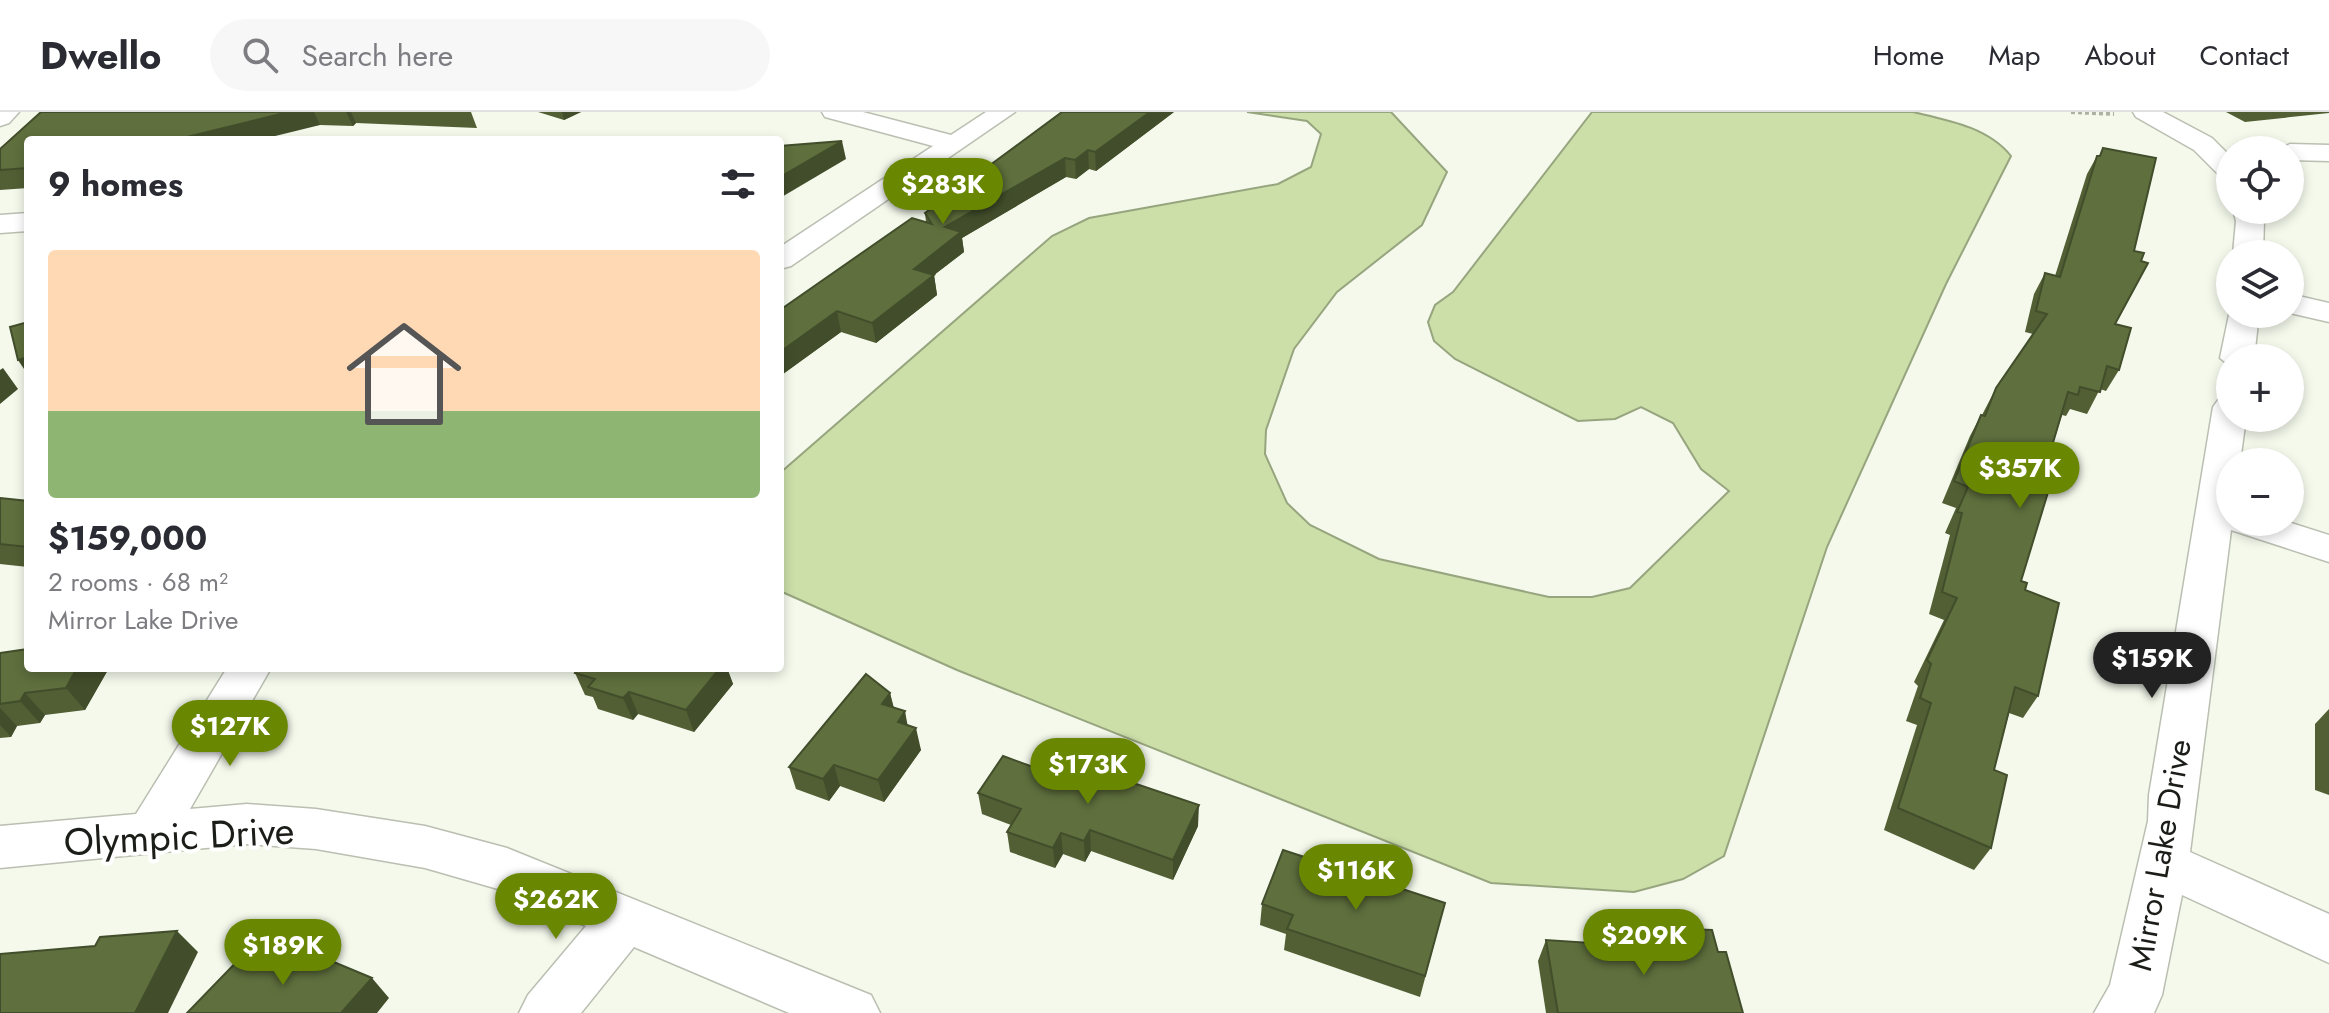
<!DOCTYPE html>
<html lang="en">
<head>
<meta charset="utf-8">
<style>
	:root { --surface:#fff; --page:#f7f7f7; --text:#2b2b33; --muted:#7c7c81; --line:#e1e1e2; --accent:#698700 }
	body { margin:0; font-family:Jost,sans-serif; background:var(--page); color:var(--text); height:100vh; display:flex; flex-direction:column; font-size:30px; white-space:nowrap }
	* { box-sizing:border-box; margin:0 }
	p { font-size:26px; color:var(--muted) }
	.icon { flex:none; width:44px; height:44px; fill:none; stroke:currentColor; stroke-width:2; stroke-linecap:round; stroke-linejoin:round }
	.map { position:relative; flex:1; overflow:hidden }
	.drawer { position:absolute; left:24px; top:24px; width:760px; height:536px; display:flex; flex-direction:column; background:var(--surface); border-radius:8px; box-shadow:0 4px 12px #0003 }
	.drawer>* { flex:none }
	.controls { position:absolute; left:2216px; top:24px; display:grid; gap:16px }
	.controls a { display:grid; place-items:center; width:88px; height:88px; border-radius:50%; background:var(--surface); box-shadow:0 4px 12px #0003; font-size:40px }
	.price { position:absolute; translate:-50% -68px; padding:0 18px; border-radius:28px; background:var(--accent); color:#fff; font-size:26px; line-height:52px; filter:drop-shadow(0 2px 4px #0008) }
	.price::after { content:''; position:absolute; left:50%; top:48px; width:24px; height:18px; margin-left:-12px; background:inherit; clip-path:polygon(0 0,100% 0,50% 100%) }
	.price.active { background:#222; color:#fff }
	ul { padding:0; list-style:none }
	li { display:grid; align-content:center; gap:16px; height:424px; padding:0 24px }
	li span { display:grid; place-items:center; height:248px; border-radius:8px; color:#555 }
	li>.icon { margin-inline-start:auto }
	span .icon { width:144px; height:144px; fill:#fffc; stroke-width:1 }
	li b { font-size:34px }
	h2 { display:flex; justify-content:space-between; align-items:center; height:96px; padding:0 24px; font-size:34px }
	header { display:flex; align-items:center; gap:48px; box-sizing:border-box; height:112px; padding:0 40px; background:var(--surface); border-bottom:2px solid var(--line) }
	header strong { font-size:38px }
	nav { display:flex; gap:44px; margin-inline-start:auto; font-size:28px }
	.search { width:560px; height:72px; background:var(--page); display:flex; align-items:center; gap:20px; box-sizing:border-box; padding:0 28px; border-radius:44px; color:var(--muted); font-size:30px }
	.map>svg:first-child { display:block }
	.water { fill:#ccdfa9; stroke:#97a57e; stroke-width:2 }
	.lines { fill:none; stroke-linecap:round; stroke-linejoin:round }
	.street-casing { stroke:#babfb2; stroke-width:3 }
	.path { stroke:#acb0a5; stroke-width:4; stroke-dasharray:4 3; stroke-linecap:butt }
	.street { fill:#fff; fill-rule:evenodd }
	.wall { fill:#525f34 }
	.shaded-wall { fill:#424e2b }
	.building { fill:#5f6f3d; stroke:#424e2b; stroke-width:2 }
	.labels { text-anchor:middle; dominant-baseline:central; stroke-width:8; stroke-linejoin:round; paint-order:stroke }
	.street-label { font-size:32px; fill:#1b1d18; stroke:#fff }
	.near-street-label { font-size:38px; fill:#1b1d18; stroke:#fff }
</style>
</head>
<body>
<header>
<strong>Dwello</strong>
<div class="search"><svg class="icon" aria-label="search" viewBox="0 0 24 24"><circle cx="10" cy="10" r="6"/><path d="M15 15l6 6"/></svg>Search here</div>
<nav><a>Home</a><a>Map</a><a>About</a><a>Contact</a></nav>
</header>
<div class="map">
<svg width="2329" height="901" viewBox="0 0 2329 901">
	<rect width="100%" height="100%" fill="#f4f9ec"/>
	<path class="water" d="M1247,0h144l56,60 -25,53 -85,67 -43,57 -28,81 -1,24 22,49 23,22 69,34 170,38h43l38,-9 99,-97 -28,-22 -28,-46 -32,-16 -26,12 -37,2 -123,-62 -21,-18 -6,-19 7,-17 18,-13 139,-180h321c34,8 75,15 98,44l-65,128 -119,263 -103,309 -41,23 -49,13 -143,-9 -534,-213 -177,-79v-118l272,-237 37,-18 189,-34 33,-17 10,-33 -14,-13z"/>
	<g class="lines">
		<defs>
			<g id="street">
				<path d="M0,0h19l-10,11 -9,3z"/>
				<path d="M822,0h41l88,23 35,-23h29l-224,154 -11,3v-22l153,-101 -108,-29z"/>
				<path d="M2133,0h30l49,26 18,18v23l-9,-2 -27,-27 -58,-33z"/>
				<path d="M2290,32l39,1v16l-39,-1v-10h-12z"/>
				<path d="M2233,98h28l3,11 -1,33h-30l3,-33z"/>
				<path d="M28,101v18l-28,2v-18z"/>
				<path d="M2290,182l39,9v19l-39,-9z"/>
				<path d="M2230,198v4h29l-5,44h-24v8l-10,-8z"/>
				<path d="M2230,285v21h16l-6,44h-10v60h58l41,13v27l-98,-32 -41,322 139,62v49l-147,-68 -20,100 -8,18h-60l16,-28 38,-164 1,-26 64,-388 5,-7z"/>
				<path d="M227,556h44l-81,141 57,-5 69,5 109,17 82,22 364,147 9,18h-91l-155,-66 -53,66h-62l9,-18 58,-69 -88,-37 -73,-21 -109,-19 -69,-5 -247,24v-42l136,-12z"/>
			</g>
		</defs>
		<use href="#street" class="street-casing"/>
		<path class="path" d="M2071,0l43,2"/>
		<use href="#street" class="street"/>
	</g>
	<g class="wall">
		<path d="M41,0h430l6,16 -121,-5 -3,3 -33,-1 -292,15v48l-28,2v-41z"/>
		<path d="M538,0h43l-17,8z"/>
		<path d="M1174,0l-78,59 -7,-2 -13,10 -10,-2 -104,61 2,14 -30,23 3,20 -61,48 -35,-11 -58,42 -3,-1v-63l146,-88 -1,-9z"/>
		<path d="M2226,0h103v1l-84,9z"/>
		<path d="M2103,36l16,222 -13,21 -6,-2 -13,25 -17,-5 -4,7 -4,-1 -18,58 -23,108 4,9 13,106 -15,22 -14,-5 -15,57 -3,78 -17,22 -90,-40 33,-105 -11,-4 12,-35 -4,-4 30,-62 -15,-6 21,-79 -5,-2 11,-25 -14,-5 28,-67 11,-21h1l14,-27 37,-54 -8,-2 9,-38 11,-21 10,3 32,-102 10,-18h2z"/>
		<path d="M0,386l28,3v66l-28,-3z"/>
		<path d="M0,541l109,15 -24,42 -40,5 -5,8 -23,3 -6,11 -11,1z"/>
		<path d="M579,556h148l6,16 -39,48 -56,-18 -5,6 -35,-11 -5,-12 -8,-2 -10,-22z"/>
		<path d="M890,581l4,15 14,17 13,25 -37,52 -44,-16 -11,15 -33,-12 -7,-22z"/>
		<path d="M2329,597v86l-14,-5v-66z"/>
		<path d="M1044,659l154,55 -25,54 -82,-29 -6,11 -22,-8 -8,14 -45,-16 -3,-20 4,-7 -29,-11 -4,-21z"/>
		<path d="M1445,791l-25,94 -136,-47 2,-16 -26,-9 2,-21z"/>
		<path d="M1663,816l55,24 25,61h-197l-8,-52 8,-21 108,7z"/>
	</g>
	<g class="shaded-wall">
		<path d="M288,0h26l6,13 -61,15h-84z"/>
		<path d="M346,0h5l5,11 -3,3z"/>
		<path d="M562,0h19l-17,8z"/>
		<path d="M1150,0h24l-78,59 -1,-19z"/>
		<path d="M842,29l4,18 -66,39v-21z"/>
		<path d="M1088,38l1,19 -13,10 -1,-19z"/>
		<path d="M1065,46l1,19 -104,61 2,14 -30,23 3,20 -61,48 -4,-20 73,-96z"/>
		<path d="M837,199l4,21 -58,42 -3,-12v-10z"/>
		<path d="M28,245v18l-10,-15z"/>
		<path d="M3,256l15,21 -18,15v-34z"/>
		<path d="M77,556h32l-24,42 -19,-22z"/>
		<path d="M720,556h7l6,16 -39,48 -8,-22z"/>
		<path d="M629,580l9,22 -5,6 -10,-22z"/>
		<path d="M25,581l20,22 -5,8 -20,-22z"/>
		<path d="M890,581l5,22 -13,-11z"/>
		<path d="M0,596l17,18 -6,11 -11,-12z"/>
		<path d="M905,599l4,22 -11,-11z"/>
		<path d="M916,616l5,22 -37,52 -6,-22z"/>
		<path d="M834,653l6,21 -11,15 -6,-22z"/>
		<path d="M1199,693l-1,21 -25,54v-20z"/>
		<path d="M1090,718l1,21 -6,11 -1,-21z"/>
		<path d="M1061,721l2,21 -8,14 -2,-20z"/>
		<path d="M177,819l21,21 -30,61h-33z"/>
		<path d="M372,866l17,20 -12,15h-36z"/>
	</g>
	<g class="building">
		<path d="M41,0h247l-113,28h-147v28l-28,2v-21z"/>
		<path d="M1062,0h88l-55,40 -7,-2 -13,10 -10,-2 -120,69 16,5 -47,37 20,6 -62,48 -35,-12 -57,41v-42l132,-92 20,6 -7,-11z"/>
		<path d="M842,29l-62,36v-31z"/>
		<path d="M2103,36l53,10 -22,93 10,2 -3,8 7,2 -33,61 16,4 -12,42 -12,-4 -7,26 -20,-5 -2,8 -10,-3 -24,81 9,3 -32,105 6,2 -2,7 34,13 -21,93 -23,-9 -21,83 13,5 -16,73 -93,-40 33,-105 -11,-5 11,-34 -4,-4 30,-62 -15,-6 20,-79 -5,-1 11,-25 -14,-6 27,-66 4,1 11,-28 51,-74 -11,-3 9,-38 15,4 37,-121h3z"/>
		<path d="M28,210v35l-10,3 -8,-33z"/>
		<path d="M0,386l28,3v46l-28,-3z"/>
		<path d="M28,537v19h49l-11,20 -41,5 -5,8 -20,3v-51z"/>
		<path d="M579,556h141l-34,42 -57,-18 -6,6 -35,-11 7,-8 -20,-6z"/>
		<path d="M866,562l24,19 -8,11 23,7 -7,11 18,6 -38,52 -44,-15 -11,14 -34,-12z"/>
		<path d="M1003,644l41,15 9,-15 146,49 -26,55 -83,-30 -6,11 -23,-8 -8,15 -46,-16 14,-23 -43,-16z"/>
		<path d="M1283,738l162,53 -20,73 -138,-47 6,-14 -31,-11z"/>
		<path d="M1663,816l49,2 6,22h8l17,61h-185l-12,-73 122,8z"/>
		<path d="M177,819l-42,82h-135v-59l95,-8 5,-9z"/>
		<path d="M249,837l35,15 11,-9 16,7 6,-7 55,23 -31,35h-154z"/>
	</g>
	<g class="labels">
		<g class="street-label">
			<text transform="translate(2160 743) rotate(-80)">Mirror Lake Drive</text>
		</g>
		<g class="near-street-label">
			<text transform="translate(179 724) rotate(-3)">Olympic Drive</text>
		</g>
	</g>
</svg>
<div class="controls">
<a><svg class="icon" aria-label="locate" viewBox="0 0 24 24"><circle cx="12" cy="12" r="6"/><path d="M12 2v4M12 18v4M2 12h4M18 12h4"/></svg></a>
<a><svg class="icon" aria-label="layers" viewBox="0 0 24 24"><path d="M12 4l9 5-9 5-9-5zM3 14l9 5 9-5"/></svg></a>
<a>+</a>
<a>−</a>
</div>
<b class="price" style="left:943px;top:114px">$283K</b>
<b class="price" style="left:2020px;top:398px">$357K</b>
<b class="price active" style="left:2152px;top:588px">$159K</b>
<b class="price" style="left:230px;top:656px">$127K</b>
<b class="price" style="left:1088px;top:694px">$173K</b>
<b class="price" style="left:1356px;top:800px">$116K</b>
<b class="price" style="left:556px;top:829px">$262K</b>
<b class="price" style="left:1644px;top:865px">$209K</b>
<b class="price" style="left:283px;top:875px">$189K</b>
<section class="drawer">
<h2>9 homes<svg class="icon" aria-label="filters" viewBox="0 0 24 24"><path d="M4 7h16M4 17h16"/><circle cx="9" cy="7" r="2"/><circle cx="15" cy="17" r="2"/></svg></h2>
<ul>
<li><span style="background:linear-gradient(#ffd9b3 65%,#8fb573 0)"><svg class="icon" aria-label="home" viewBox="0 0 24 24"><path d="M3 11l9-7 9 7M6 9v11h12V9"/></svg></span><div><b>$159,000</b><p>2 rooms · 68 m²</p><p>Mirror Lake Drive</p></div></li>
</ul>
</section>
</div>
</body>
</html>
